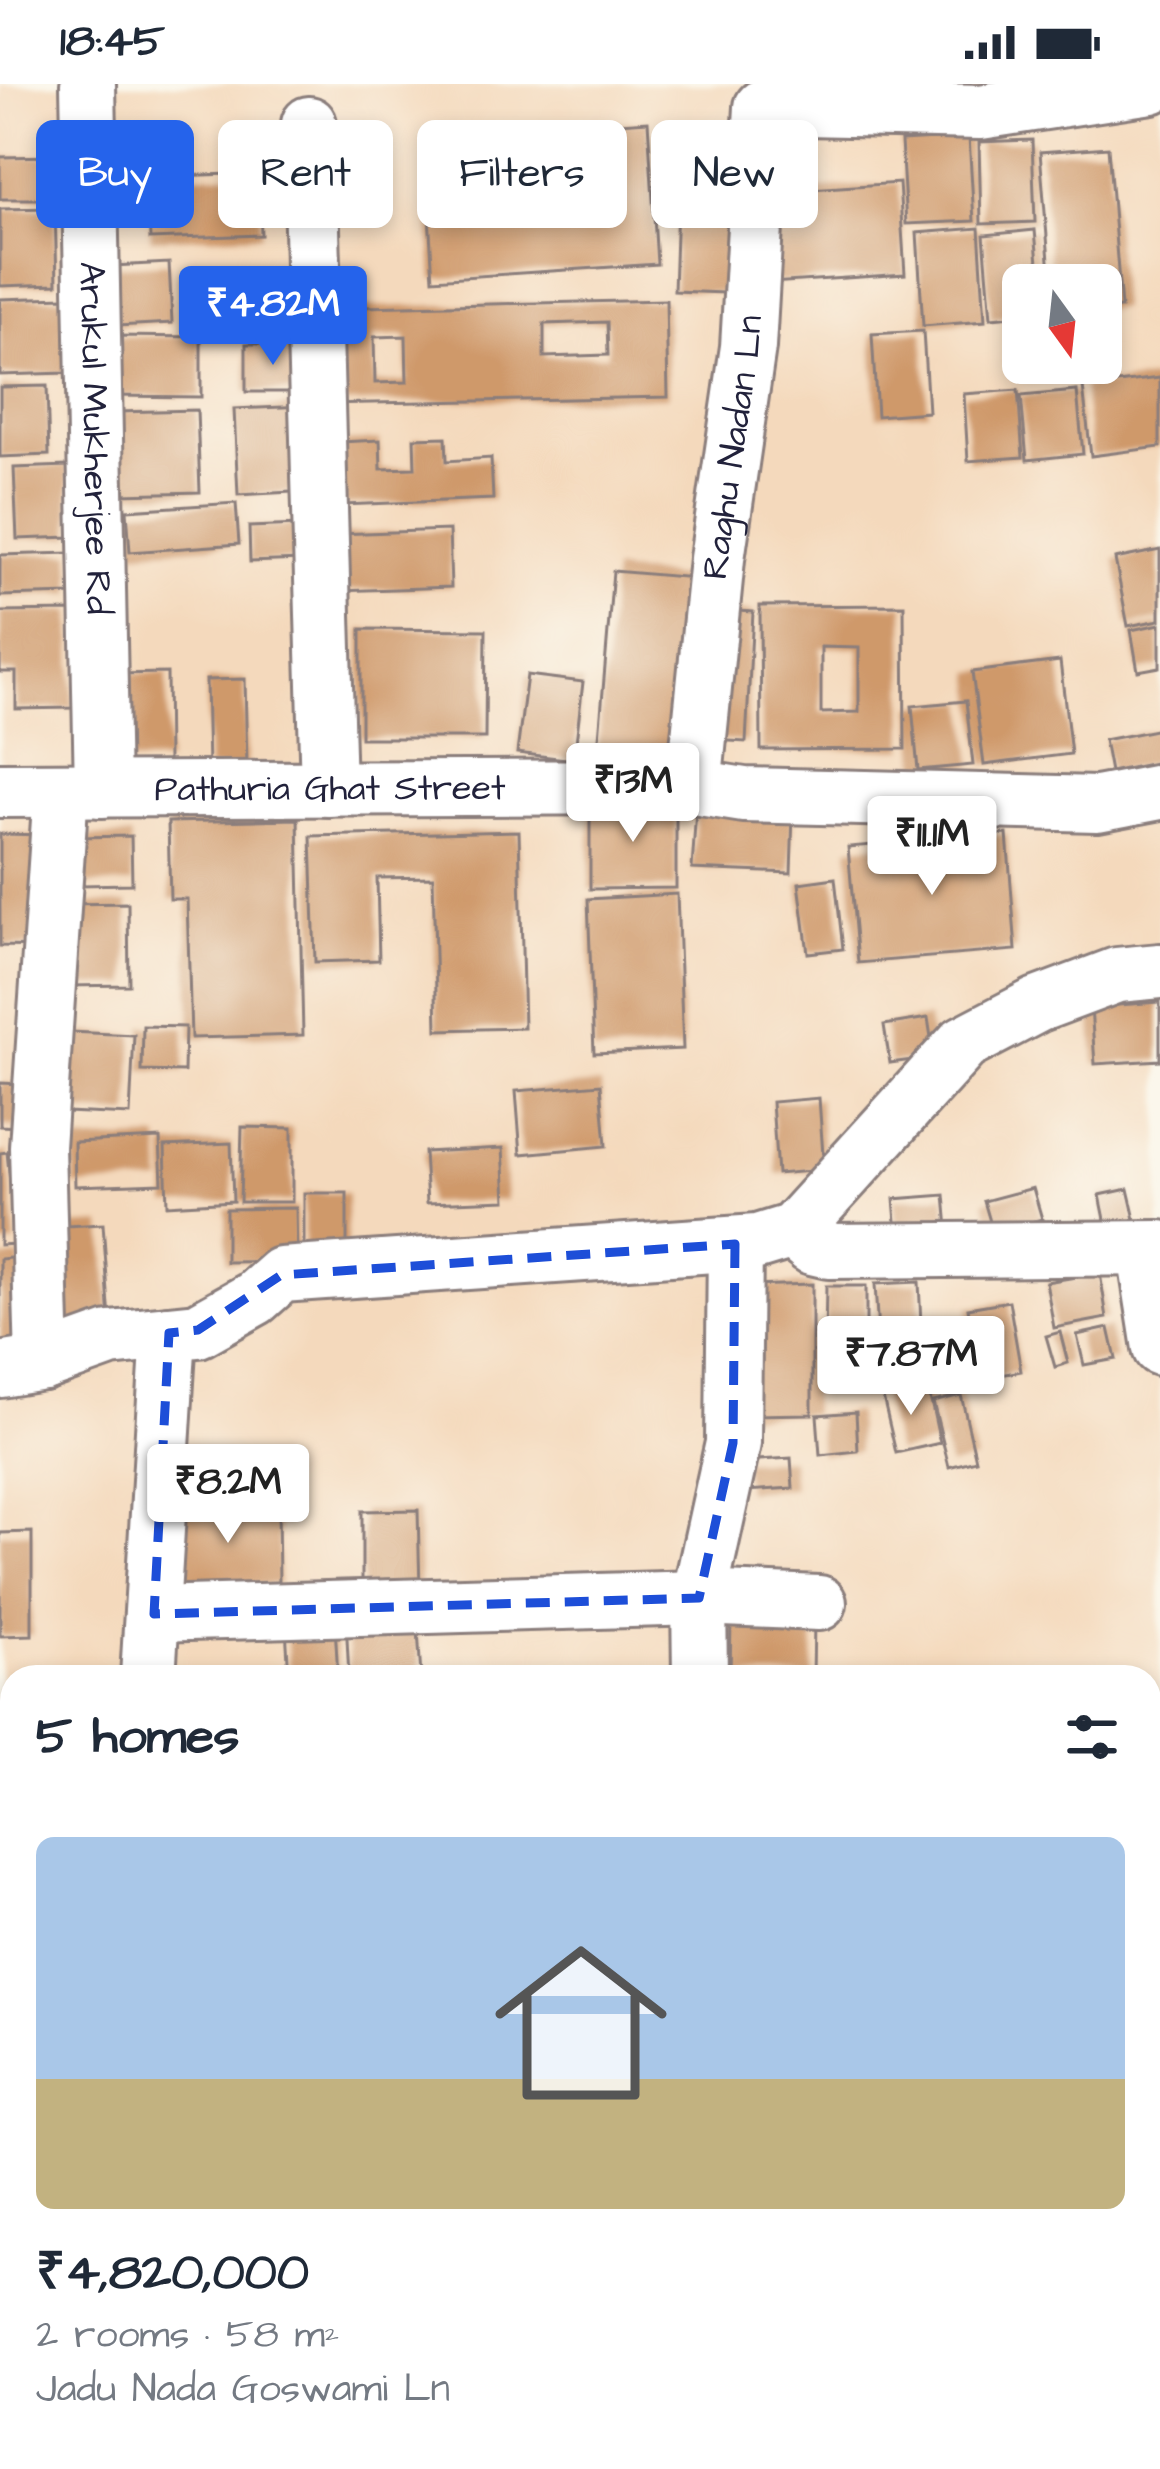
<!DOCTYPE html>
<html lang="en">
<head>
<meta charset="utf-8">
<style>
	:root { --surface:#fff; --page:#f6f6f7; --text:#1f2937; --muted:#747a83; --accent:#2563eb }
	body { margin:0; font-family:"Architects Daughter",sans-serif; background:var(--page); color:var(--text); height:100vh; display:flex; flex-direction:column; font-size:45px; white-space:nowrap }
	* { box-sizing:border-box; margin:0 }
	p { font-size:39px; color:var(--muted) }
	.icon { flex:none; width:66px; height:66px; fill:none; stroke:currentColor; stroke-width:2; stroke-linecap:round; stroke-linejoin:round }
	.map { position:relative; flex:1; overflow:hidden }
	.details { position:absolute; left:0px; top:1581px; width:1161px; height:804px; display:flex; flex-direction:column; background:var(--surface); border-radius:36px 36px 0 0; box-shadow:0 6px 18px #0003 }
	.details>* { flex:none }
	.top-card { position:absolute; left:36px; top:36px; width:1089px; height:108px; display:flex; gap:24px }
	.needle { width:78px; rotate:165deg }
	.fabs { position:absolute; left:1002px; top:180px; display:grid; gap:24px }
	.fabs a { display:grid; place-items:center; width:120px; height:120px; border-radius:18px; background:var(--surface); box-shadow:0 6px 18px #0003; font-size:60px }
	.price { position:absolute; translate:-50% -102px; padding:0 27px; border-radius:12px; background:#fff; color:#222; font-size:39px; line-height:78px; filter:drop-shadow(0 3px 6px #0008) }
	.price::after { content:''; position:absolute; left:50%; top:72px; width:36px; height:27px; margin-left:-18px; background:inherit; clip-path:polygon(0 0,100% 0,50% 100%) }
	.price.active { background:var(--accent); color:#fff }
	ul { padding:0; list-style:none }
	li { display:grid; align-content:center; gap:24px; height:636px; padding:0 36px }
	li span { display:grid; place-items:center; height:372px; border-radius:18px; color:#555 }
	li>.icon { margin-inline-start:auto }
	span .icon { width:216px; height:216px; fill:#fffc; stroke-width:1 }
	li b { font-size:51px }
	h2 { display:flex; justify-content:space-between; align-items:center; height:144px; padding:0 36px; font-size:51px }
	.tag { padding:0 42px; border-radius:18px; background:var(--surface); box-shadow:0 6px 18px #0003; font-size:42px; line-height:108px }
	.tag.active { background:var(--accent); color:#fff }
	.status { display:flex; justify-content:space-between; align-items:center; height:84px; padding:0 60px; background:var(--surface); direction:ltr }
	.status svg { height:33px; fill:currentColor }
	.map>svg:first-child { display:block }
	.green { fill:#9bd284; stroke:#5e7a60; stroke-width:3 }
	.building { fill:#cf996b; fill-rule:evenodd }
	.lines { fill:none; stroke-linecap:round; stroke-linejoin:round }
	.minor-casing { stroke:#8b7e7c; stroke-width:60 }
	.minor { stroke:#fff; stroke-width:54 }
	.marked { fill:none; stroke:#1d4ed8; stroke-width:9; stroke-dasharray:24 15; stroke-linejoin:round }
	.labels { text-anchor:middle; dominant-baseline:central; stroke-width:10; stroke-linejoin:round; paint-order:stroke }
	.street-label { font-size:36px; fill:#22223b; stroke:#fbf7ec }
</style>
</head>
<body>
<div class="status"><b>18:45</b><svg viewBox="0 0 49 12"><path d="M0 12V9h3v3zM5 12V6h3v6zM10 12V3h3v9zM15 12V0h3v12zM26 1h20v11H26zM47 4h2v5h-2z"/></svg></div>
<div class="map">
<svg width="1160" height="2385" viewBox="0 0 1160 2385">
	<rect width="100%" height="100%" fill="#fbf7ec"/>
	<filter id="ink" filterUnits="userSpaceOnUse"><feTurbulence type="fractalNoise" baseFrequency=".00833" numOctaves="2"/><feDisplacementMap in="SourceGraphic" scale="24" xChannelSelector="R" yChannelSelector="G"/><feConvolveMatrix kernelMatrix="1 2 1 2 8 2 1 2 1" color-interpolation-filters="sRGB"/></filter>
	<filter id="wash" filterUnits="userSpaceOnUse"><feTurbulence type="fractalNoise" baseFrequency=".004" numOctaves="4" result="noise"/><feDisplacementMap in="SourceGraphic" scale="48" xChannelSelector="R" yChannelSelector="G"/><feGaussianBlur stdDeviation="2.7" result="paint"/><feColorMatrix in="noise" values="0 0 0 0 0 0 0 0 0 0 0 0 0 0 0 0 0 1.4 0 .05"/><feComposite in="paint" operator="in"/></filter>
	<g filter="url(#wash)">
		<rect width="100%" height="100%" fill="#f4d9bc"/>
		<path class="green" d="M0,1897h12v476h221v12h-233z"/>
		<g id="blocks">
			<g class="building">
				<path d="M648,37l9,143 -224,15 -9,-143z"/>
				<path d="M969,53l5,84 -68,3 -5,-83z"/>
				<path d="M1032,56l3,82 -54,2 -2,-82z"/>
				<path d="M679,63l75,2 -4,145 -76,-3z"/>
				<path d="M1108,63l13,161 -20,2v-25h-50l-11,-133z"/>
				<path d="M58,72l1,43h-59v-42z"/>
				<path d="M259,89l2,62 -111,4 -2,-62z"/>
				<path d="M899,99l6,91 -134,9 -5,-91z"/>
				<path d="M55,124l2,76 -57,2v-77z"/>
				<path d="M979,144l6,93 -62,5 -6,-93z"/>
				<path d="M1035,146l5,55h-17v30l-32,3 -7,-83z"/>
				<path d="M169,179l3,60 -55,3 -4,-60z"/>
				<path d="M65,213l2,76 -67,2v-76z"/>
				<path d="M666,216l2,97 -346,7 -2,-96zM607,238l1,33 -64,2v-33zM406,252l1,46 -32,1 -1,-46z"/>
				<path d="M923,247l5,81 -51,4 -5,-82z"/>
				<path d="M113,252l88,1v60l-89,-1z"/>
				<rect x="246" y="260" width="54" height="48"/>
				<path d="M1160,294v69l-69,9 -8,-69z"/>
				<path d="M47,302l2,69 -49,2v-70z"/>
				<path d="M1018,306l5,67 -55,4 -4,-67z"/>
				<path d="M1077,307l6,63 -56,6 -6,-64z"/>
				<path d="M306,322l4,85 -72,4 -4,-86z"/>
				<path d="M197,326l3,82 -80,2 -3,-82z"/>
				<path d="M446,353l1,24 44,-3 2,41 -151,6 -2,-63 40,-2 1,29 34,-1 -1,-30z"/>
				<path d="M68,382l3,71 -54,2 -3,-71z"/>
				<path d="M236,419l3,41 -109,8 -3,-42z"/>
				<path d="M300,441l1,35 -51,2 -1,-35z"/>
				<path d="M449,446l2,57 -112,4 -2,-57z"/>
				<path d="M1160,466v70l-32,6 -13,-67z"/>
				<path d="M71,469l1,41 -72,2v-41z"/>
				<path d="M613,487l83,7 -15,178 -83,-6z"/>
				<path d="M904,521l1,144 -144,1 -1,-144zM821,563l38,1v64l-38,1z"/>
				<path d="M720,526l33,2 -7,130 -33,-2z"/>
				<path d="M72,527l1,97 -57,1v-37h-16v-60z"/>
				<path d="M1160,540v43l-22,4 -7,-41z"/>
				<path d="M361,545l125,1 -1,108h-124z"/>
				<path d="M1060,577l11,93 -87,11 -12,-93z"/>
				<path d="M167,589l1,89 -54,1v-89z"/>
				<path d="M527,591l56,7 -9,78 -57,-7z"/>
				<path d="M245,595l2,89 -39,1 -2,-89z"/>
				<path d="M966,617l7,64 -55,5 -6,-64z"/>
				<path d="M1160,645v33l-50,10 -6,-32z"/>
				<path d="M590,717h86v87l-86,1z"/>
				<path d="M696,725l97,4 -2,60 -99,-4z"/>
				<path d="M298,735l5,216 -112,3 -4,-139h-17l-2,-77z"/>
				<path d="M519,747l5,197 -87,2 -4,-153 -56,1 2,82 -64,2 -4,-126z"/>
				<path d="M0,750l47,1 -3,112 -44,-1z"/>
				<path d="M1007,750l9,116 -158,13 -10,-116z"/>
				<path d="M131,752l1,48 -53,1 -2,-48z"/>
				<path d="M835,794l8,71 -35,4 -9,-70z"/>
				<path d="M677,810l6,155 -89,4 -6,-154z"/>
				<path d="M128,819l1,82 -62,1 -1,-82z"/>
				<path d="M1160,918v58l-65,4 -4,-57z"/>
				<path d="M928,934l6,39 -44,6 -6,-38z"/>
				<path d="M143,942l42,1 -1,45 -42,-1z"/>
				<path d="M69,948l65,3 -4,80 -64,-3z"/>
				<path d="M0,999l20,1 -1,43 -19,-1z"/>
				<path d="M601,1000l5,62 -85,8 -5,-63z"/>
				<path d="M819,1014l5,72 -47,4 -5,-72z"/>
				<path d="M242,1043l50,1v74h-52z"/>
				<path d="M160,1054l2,45 -87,3 -1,-44z"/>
				<path d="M231,1059l2,58 -66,4 -2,-59z"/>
				<path d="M503,1064l3,52 -79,3 -3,-51z"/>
				<path d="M7,1068l9,92 -16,1v-92z"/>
				<path d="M1033,1104l9,31 -49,13 -9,-31z"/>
				<path d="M1128,1105l9,39 -29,6 -8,-39z"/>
				<rect x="304" y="1109" width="43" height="66"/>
				<path d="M945,1111l3,34 -51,4 -3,-34z"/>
				<path d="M296,1124l1,53 -71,1v-53z"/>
				<path d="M103,1140l8,110 -57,4 -7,-111z"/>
				<path d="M20,1173l7,91 -27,2v-91z"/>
				<path d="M1100,1189l7,45 -53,10 -8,-46z"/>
				<path d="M919,1198l4,83 -43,2 -5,-83z"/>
				<path d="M812,1200v130l-65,1 1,-129z"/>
				<path d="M826,1202h40v56l-41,-1z"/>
				<path d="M1009,1217l12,70 -41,8 -12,-71z"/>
				<path d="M962,1235l9,62 -34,4 -8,-62z"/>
				<path d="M1109,1244l7,31 -32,6 -7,-30z"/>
				<path d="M1060,1248l8,31 -13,4 -9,-31z"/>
				<path d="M927,1299l13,60 -44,10 -14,-60z"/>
				<path d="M961,1311l15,65 -27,7 -16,-65z"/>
				<path d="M856,1328l2,39 -38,4 -3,-40z"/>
				<path d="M791,1374l2,30 -47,3 -3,-30z"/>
				<path d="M278,1423l1,77 -101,1 -1,-77z"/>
				<path d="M418,1426l2,81 -58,1v-81z"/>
				<path d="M32,1448v103l-32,1v-103z"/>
				<path d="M417,1530l4,63h-72l-3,-58z"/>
				<path d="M731,1536l83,1 -1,56h-83z"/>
				<path d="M335,1541l3,52h-49l-3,-49z"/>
				<path d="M0,1736h9l3,57 -12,1z"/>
				<path d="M1151,1916h9v111h-11z"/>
				<rect x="1149" y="2045" width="11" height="75"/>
				<path d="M1149,2129h11v110l-11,-1z"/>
				<rect x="443" y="2373" width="42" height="12"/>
				<path d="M765,2373h38l-1,12h-38z"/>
				<path d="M824,2373h35l8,2 -2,10h-44z"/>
			</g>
		</g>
	</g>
	<g filter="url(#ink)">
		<use href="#blocks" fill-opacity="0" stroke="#8b7e7c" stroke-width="3"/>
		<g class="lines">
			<defs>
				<g id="minor">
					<path id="s1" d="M88,0l14,706"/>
					<path d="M309,40l19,665"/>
					<path id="s2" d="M694,703l23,-228 31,-212 14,-240 218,5 171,-26"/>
					<path id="s3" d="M0,706l694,-3 50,8 353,9 63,-12"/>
					<path d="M793,1147l19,16 17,4 331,-3"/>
					<path d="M1145,1168l15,96"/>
					<path d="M43,1279l-6,-216 24,-357"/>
					<path d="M0,1286l43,-7 67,-24 88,-9 57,-32 26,-23 476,-33 36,-11 171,-188 73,-38 80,-30 43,-4"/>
					<path d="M154,1530l545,-16 120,5"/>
					<path d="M148,1593l21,-344"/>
					<path d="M700,1593l-1,-79 34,-155 2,-199"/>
					<path d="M1149,1845l11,-1"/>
					<path d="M0,1872l12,1"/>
					<path d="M1149,2261h11"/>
					<path d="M501,2373v12"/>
					<path d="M942,2373v12"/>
					<path d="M262,2385v-12"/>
					<path d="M362,2385l1,-12"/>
				</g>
			</defs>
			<use href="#minor" class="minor-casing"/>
			<use href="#minor" class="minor"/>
		</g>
	</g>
	<path class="marked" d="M735,1160l-2,199 -34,155 -545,16 15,-281 29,-3 83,-55z"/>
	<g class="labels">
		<g class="street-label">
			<text stroke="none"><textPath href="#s1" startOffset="354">Arukul Mukherjee Rd</textPath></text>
			<text stroke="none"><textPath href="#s2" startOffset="342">Raghu Nadan Ln</textPath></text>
			<text stroke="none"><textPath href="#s3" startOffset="330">Pathuria Ghat Street</textPath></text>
		</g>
	</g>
</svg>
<div class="fabs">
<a><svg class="needle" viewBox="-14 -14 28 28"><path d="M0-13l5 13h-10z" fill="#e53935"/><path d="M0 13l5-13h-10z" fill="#747a83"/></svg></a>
</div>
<b class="price active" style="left:273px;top:284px">₹4.82M</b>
<b class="price" style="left:633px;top:761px">₹13M</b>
<b class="price" style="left:932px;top:814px">₹11.1M</b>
<b class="price" style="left:911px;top:1334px">₹7.87M</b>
<b class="price" style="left:228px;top:1462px">₹8.2M</b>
<div class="top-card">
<a class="tag active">Buy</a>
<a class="tag">Rent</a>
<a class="tag">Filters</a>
<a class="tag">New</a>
</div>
<section class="details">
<h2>5 homes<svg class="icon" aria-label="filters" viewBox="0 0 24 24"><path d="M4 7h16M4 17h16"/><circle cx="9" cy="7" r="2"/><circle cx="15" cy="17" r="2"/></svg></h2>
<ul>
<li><span style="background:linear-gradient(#a9c7e8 65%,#c2b280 0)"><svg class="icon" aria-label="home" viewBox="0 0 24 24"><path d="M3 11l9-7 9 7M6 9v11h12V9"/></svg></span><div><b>₹4,820,000</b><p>2 rooms · 58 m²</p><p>Jadu Nada Goswami Ln</p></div></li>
</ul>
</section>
</div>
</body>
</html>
